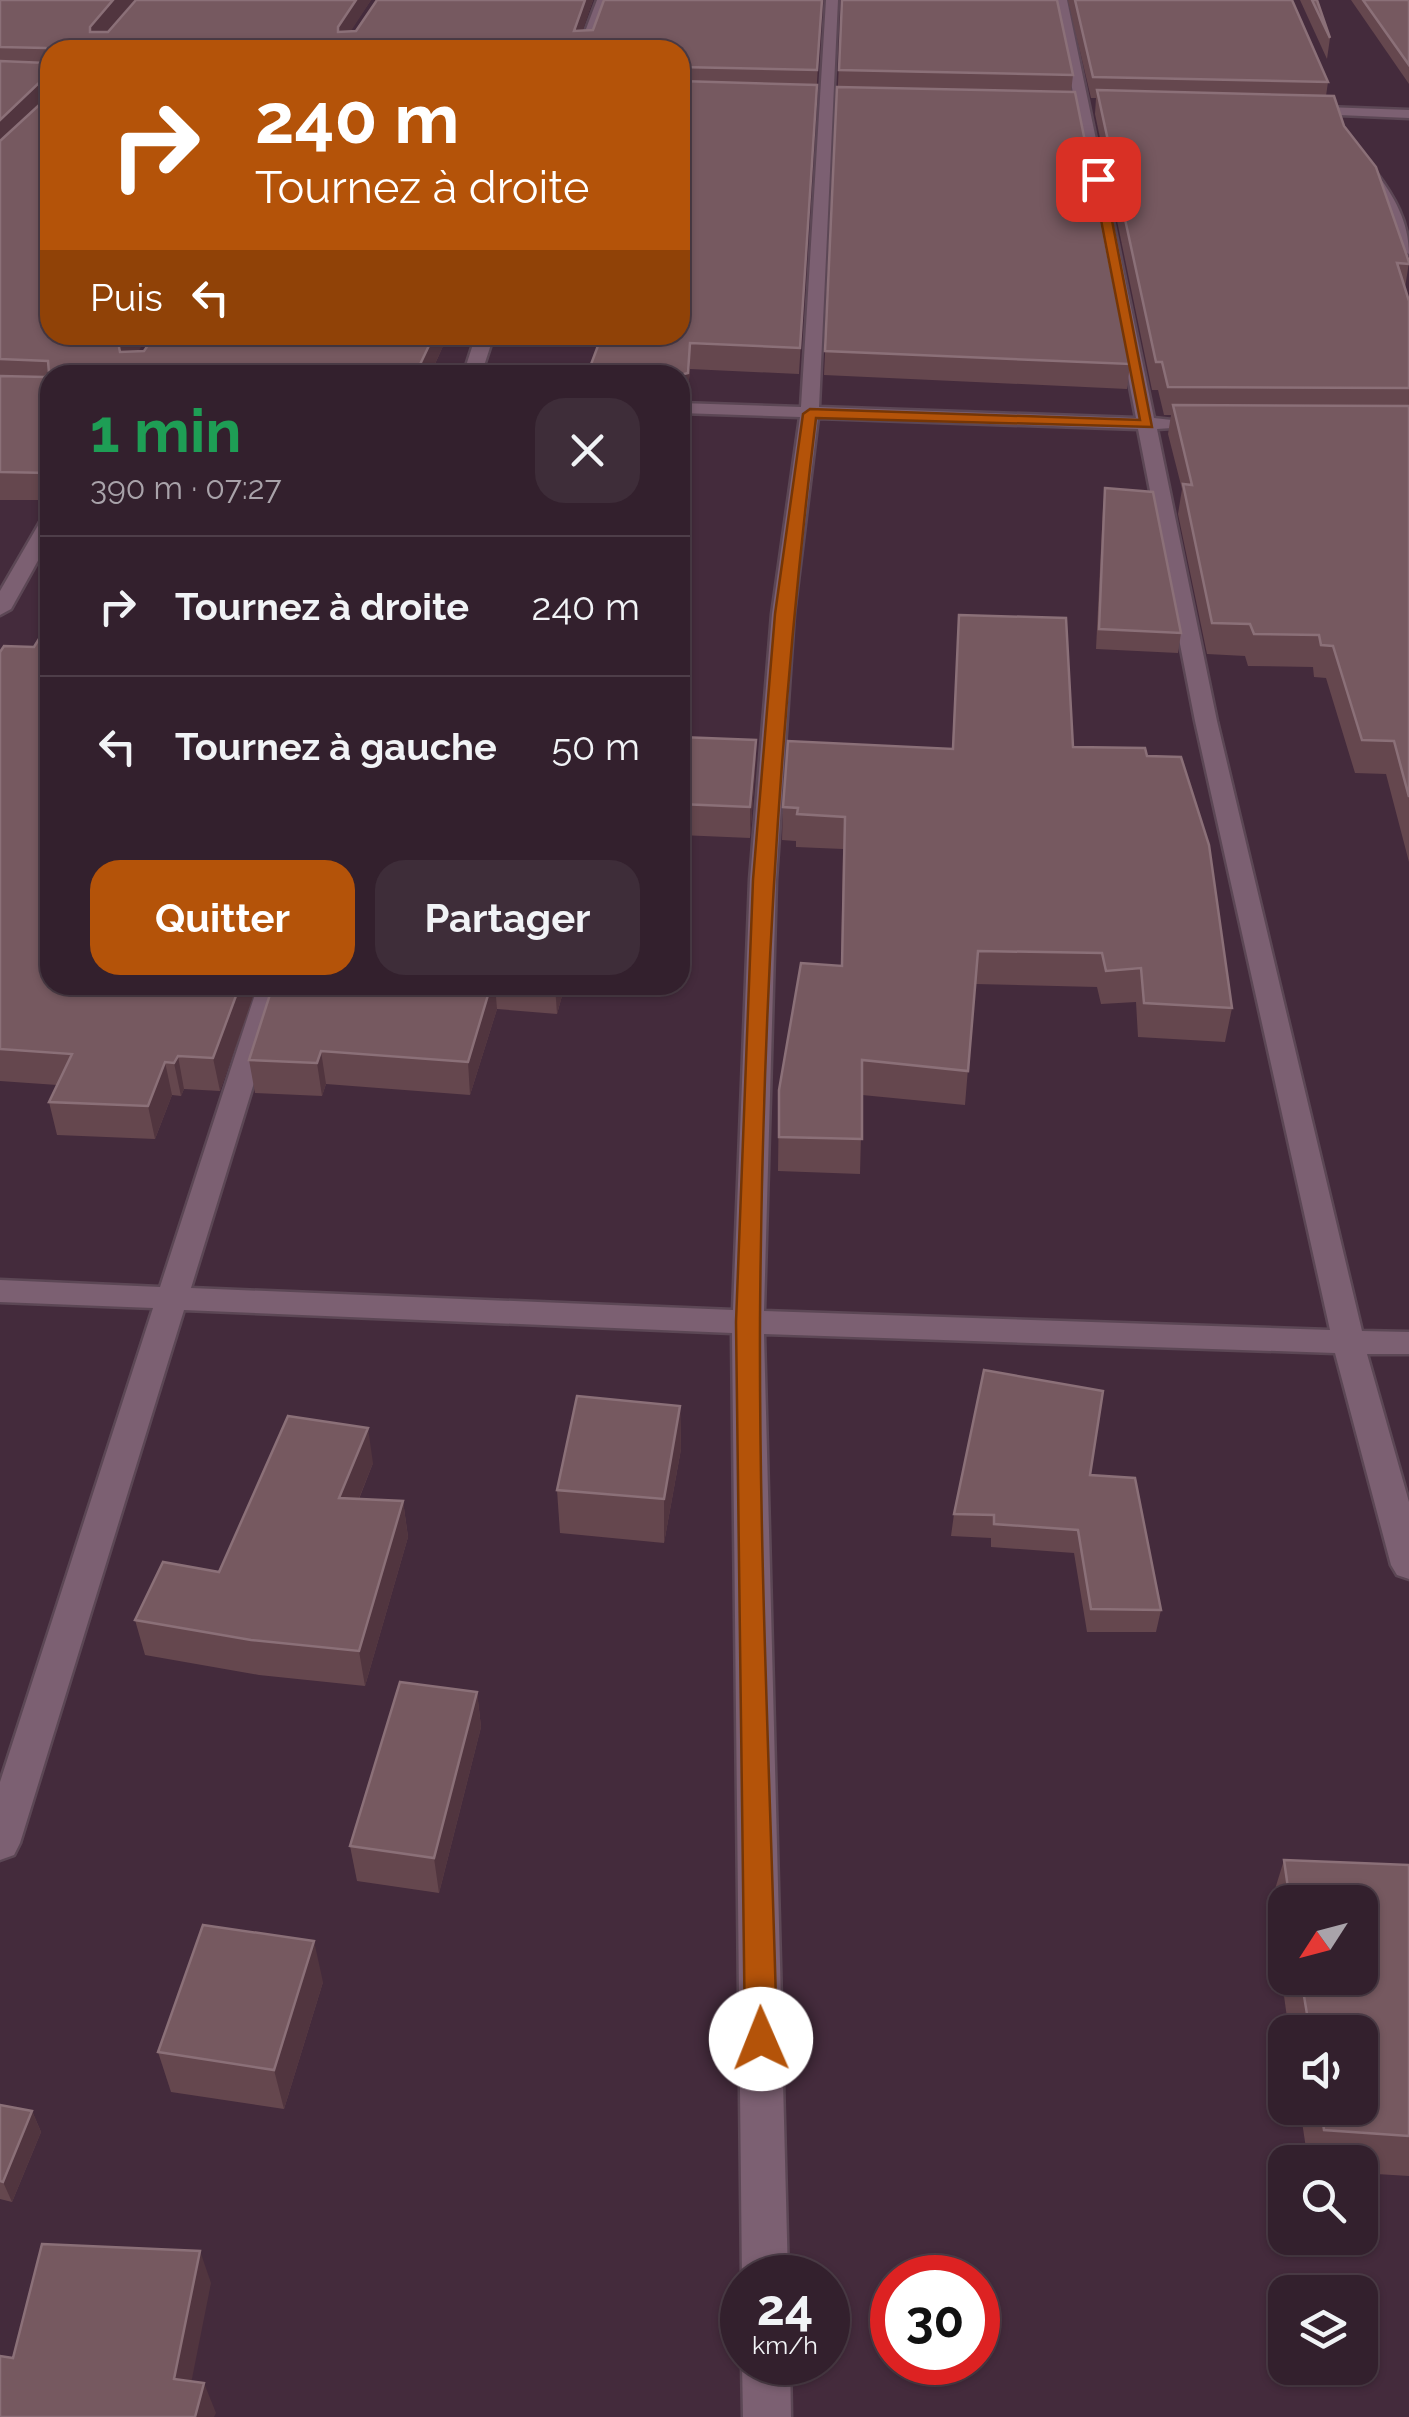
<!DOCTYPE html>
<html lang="fr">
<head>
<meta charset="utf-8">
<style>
	body { margin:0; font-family:Raleway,sans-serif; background:#3e2d39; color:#f1f3f6; height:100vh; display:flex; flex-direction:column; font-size:38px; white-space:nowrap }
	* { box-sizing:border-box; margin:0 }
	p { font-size:32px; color:#a9a3aa }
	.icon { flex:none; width:55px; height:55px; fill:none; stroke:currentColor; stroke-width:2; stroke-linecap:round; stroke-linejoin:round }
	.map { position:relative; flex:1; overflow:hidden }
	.panel { position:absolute; left:40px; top:365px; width:650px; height:630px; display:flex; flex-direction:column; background:#33202d; border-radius:30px; box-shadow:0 2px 8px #0004,0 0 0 2px #4e3e49 }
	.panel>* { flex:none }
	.top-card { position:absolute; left:40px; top:40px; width:650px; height:305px; border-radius:30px; box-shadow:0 2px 8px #0004,0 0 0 2px #4e3e49; background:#b45309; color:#fff; overflow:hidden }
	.needle { width:65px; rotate:234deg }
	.fabs { position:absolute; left:1268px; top:1885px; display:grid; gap:20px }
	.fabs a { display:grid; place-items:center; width:110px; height:110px; border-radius:20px; background:#33202d; box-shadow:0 2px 8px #0004,0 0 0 2px #4e3e49; font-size:50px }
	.speed { position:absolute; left:720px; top:2255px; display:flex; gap:20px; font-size:50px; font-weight:700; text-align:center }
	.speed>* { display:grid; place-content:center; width:130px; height:130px; border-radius:50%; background:#33202d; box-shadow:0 2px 8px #0004,0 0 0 2px #4e3e49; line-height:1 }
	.speed small { font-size:25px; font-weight:400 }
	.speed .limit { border:15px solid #d22; background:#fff; color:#111 }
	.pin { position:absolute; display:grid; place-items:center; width:85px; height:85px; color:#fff; margin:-42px; border-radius:20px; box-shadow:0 5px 15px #0006 }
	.me { position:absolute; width:110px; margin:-55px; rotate:359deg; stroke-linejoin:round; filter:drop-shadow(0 0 8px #0008) }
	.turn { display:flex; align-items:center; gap:35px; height:210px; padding:0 50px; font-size:45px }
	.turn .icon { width:130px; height:130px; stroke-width:2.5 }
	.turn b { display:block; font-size:70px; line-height:85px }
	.then { display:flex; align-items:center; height:95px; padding:0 50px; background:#0003; gap:20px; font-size:38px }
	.round { display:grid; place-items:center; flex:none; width:105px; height:105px; border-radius:30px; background:#3e2d39 }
	.headline { display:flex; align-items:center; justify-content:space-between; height:170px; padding:0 50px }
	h1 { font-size:60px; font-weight:700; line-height:75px; color:#1e9e55 }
	.action { display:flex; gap:20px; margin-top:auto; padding:20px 50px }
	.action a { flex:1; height:115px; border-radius:30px; background:#b45309; color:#fff; font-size:40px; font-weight:700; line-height:115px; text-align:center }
	.action a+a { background:#3e2d39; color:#f1f3f6 }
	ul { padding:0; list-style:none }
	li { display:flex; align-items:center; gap:30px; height:140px; padding:0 50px; border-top:2px solid #4e3e49 }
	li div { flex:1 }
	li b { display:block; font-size:38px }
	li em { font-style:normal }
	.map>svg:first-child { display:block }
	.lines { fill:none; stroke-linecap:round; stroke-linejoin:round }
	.minor-casing { stroke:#5c4755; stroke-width:5 }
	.minor { fill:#7c6072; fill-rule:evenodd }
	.wall { fill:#65474e; fill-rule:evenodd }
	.shaded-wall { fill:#51353f }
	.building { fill:#765960; stroke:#8b7078; stroke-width:2.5 }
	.route { fill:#b45309; stroke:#753606; stroke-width:2.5 }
</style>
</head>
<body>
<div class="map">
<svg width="1409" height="2417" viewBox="0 0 1409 2417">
	<rect width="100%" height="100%" fill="#442b3c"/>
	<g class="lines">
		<!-- minor casing -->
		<g class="minor-casing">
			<g id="minor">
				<path d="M 597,0 L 609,0 L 590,50 L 578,50 Z"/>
				<path d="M 826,0 L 838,0 L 819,407 L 1136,418 L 1055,0 L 1067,0 L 1154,418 L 1172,420 L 1175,424 L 1172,428 L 1157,429 L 1217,721 L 1362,1331 L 1409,1332 L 1409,1354 L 1367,1354 L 1409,1502 L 1409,1579 L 1397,1575 L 1391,1565 L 1335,1353 L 764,1334 L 788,2278 L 742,2279 L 732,1333 L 184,1310 L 20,1843 L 14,1855 L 0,1860 L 0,1782 L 153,1308 L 0,1302 L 0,1280 L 160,1287 L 258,985 L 284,985 L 191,1288 L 733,1310 L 750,880 L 772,614 L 800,417 L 680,413 L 680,403 L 801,407 ZM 818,418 L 1138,429 L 1195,721 L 1330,1330 L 764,1311 L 776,880 L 794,614 Z"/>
				<path d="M 1297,106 L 1409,110 L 1409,118 L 1292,113 L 1292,107 Z"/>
				<path d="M 1365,171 L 1375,171 C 1394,196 1409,222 1409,254 L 1401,249 L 1375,191 L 1363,174 Z"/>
				<path d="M 476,335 L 494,335 L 481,375 L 463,375 Z"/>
				<path d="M 50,516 L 50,539 L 11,609 L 0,615 L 0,591 L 40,522 Z"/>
				<path d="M 742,2362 L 790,2362 L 791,2417 L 743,2417 Z"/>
			</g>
		</g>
		<!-- minor -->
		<use href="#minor" class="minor"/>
	</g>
	<!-- wall -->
	<g class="wall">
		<path d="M 0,0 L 134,0 L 107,32 L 371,0 L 350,31 L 356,31 L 377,0 L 593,0 L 582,31 L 593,30 L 822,0 L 799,374 L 690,369 L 687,400 L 680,516 L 680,50 L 50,50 L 139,351 L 144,351 L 155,335 L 448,335 L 430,375 L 50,375 L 50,500 L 0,500 Z"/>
		<path d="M 842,0 L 1073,75 L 1071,92 L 1130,364 L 1127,389 L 824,375 Z"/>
		<path d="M 1068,0 L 1292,0 L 1328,82 L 1326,96 L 1344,126 L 1409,262 L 1405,288 L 1409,301 L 1409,862 L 1386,774 L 1355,773 L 1326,678 L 1314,677 L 1313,667 L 1248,666 L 1245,656 L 1207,654 L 1178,514 L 1182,489 L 1168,434 L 1171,415 L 1164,415 L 1158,390 L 1152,390 L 1095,114 L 1096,98 L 1091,98 Z"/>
		<path d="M 1300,0 L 1317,0 L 1330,38 L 1327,59 Z"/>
		<path d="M 1351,0 L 1409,0 L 1409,84 Z"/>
		<path d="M 1105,488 L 1181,633 L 1178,653 L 1096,649 L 1103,507 Z"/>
		<path d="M 959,615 L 1073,747 L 1147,756 L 1232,1008 L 1225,1042 L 1138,1037 L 1136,1002 L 1101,1004 L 1097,987 L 975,984 L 965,1105 L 862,1095 L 860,1174 L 778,1171 L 779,1090 L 841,966 L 843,849 L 796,847 L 796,841 L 782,840 L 783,807 L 952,749 Z"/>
		<path d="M 34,647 L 50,985 L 257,985 L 220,1091 L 184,1089 L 181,1096 L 172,1095 L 155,1139 L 57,1135 L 49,1102 L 57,1085 L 0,1081 L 0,652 Z"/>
		<path d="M 680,737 L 756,740 L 755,771 L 750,838 L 680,835 Z"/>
		<path d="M 273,985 L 565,985 L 557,1014 L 497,1009 L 470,1095 L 326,1084 L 322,1096 L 255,1093 L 249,1060 Z"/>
		<path d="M 680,1406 L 681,1449 L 664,1543 L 560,1533 L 557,1490 Z"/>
		<path d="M 373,1463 L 359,1499 L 403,1501 L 408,1537 L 365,1686 L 259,1675 L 145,1655 L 135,1620 L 219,1572 Z"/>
		<path d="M 1090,1475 L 1161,1610 L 1156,1632 L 1087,1632 L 1074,1553 L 991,1547 L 991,1538 L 951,1536 L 954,1514 Z"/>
		<path d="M 477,1692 L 481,1727 L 439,1893 L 357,1881 L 350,1846 Z"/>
		<path d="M 1284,1860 L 1409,1865 L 1409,2176 L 1360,2173 L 1360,2162 L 1308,2162 L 1300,2108 L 1360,2108 L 1360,2032 L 1289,2032 L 1271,1902 ZM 1285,1902 L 1360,1902 L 1360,1978 L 1285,1978 Z"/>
		<path d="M 323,1982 L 284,2109 L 171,2092 L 158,2052 Z"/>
		<path d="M 0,2105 L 32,2111 L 41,2132 L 12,2202 L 0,2199 Z"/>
	</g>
	<!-- shaded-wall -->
	<g class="shaded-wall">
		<path d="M 113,0 L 134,0 L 93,48 L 90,27 Z"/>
		<path d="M 356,0 L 371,0 L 340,48 L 338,27 Z"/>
		<path d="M 585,0 L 593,0 L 576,50 L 574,31 Z"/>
		<path d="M 43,79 L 47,100 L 0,147 L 0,120 Z"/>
		<path d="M 127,335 L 149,335 L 124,373 L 119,347 Z"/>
		<path d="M 434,335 L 448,335 L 430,375 L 415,375 Z"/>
		<path d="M 690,343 L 690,369 L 687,400 L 680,516 L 680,375 Z"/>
		<path d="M 756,740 L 755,771 L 750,838 L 750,807 Z"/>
		<path d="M 240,985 L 257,985 L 220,1091 L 213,1058 Z"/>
		<path d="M 491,985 L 495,985 L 497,1009 L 470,1095 L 468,1062 Z"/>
		<path d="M 555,985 L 565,985 L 557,1014 Z"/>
		<path d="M 321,1051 L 326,1084 L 322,1096 L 317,1063 Z"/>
		<path d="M 178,1056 L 184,1089 L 181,1096 L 174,1063 Z"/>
		<path d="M 165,1062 L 172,1095 L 155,1139 L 148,1106 Z"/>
		<path d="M 680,1406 L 681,1449 L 664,1543 L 664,1499 Z"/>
		<path d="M 368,1428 L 373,1463 L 345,1533 L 339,1498 Z"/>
		<path d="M 403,1501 L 408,1537 L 365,1686 L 359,1651 Z"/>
		<path d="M 477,1692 L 481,1727 L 439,1893 L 434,1858 Z"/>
		<path d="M 314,1941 L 323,1982 L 284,2109 L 274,2070 Z"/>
		<path d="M 32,2111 L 41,2132 L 12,2202 L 3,2182 Z"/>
		<path d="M 200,2251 L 211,2283 L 186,2409 L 174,2379 Z"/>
		<path d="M 204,2383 L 216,2413 L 214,2417 L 195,2417 Z"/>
	</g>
	<!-- building -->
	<g class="building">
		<path d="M 0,0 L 113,0 L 90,27 L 90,32 L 108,32 L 136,0 L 356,0 L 338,27 L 338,32 L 356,31 L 377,0 L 585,0 L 574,31 L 593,30 L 604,0 L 822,0 L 817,70 L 680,67 L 680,50 L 50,50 L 50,335 L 127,335 L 119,347 L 120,352 L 144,351 L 155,335 L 434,335 L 415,375 L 50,375 L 50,473 L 0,472 L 0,376 L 45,377 L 49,373 L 48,361 L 0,359 L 0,141 L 49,96 L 49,79 L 43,79 L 0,120 L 0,61 L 46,63 L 50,52 L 46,48 L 0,47 Z"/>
		<path d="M 842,0 L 1057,0 L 1073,75 L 839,70 Z"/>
		<path d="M 1075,0 L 1292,0 L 1328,82 L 1093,77 Z"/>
		<path d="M 1312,0 L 1317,0 L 1330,38 Z"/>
		<path d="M 1363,0 L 1409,0 L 1409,65 Z"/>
		<path d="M 680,81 L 817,85 L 800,348 L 690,343 L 688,373 L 680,375 L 587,375 L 602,335 L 680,335 Z"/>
		<path d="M 837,87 L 1075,92 L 1130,364 L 825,351 Z"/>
		<path d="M 1097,90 L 1334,96 L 1344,126 L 1376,167 L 1409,262 L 1409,264 L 1397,263 L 1409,301 L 1409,388 L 1168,387 L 1162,362 L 1156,362 Z"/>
		<path d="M 680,389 L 687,390 L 680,485 Z"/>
		<path d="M 1173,405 L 1409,406 L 1409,797 L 1394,741 L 1362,740 L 1333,646 L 1321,645 L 1319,635 L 1254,634 L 1250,624 L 1212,623 L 1183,484 L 1192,485 Z"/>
		<path d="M 1105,488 L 1153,492 L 1181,633 L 1099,629 Z"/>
		<path d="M 959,615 L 1066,618 L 1073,747 L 1145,748 L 1147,756 L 1181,757 L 1209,845 L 1232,1008 L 1144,1003 L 1141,968 L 1106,971 L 1102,953 L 978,951 L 968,1071 L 862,1060 L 862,1139 L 779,1137 L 779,1090 L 801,963 L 842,966 L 845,817 L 797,814 L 798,808 L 783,807 L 788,741 L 953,749 Z"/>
		<path d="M 50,621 L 50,985 L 240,985 L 213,1058 L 178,1056 L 174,1063 L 165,1062 L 148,1106 L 49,1102 L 72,1054 L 0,1049 L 0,652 L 4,646 L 34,647 Z"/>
		<path d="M 680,737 L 756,740 L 750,807 L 680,804 Z"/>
		<path d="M 273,985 L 491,985 L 468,1062 L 321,1051 L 317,1063 L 249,1060 Z"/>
		<path d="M 984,1370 L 1103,1391 L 1090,1475 L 1135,1478 L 1161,1610 L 1091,1609 L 1078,1530 L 994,1524 L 994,1515 L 954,1514 Z"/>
		<path d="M 577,1396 L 680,1406 L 664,1499 L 557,1490 Z"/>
		<path d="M 288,1416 L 368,1428 L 339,1498 L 403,1501 L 359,1651 L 251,1640 L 135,1620 L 163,1562 L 219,1572 Z"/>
		<path d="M 400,1682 L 477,1692 L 434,1858 L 350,1846 Z"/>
		<path d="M 1284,1860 L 1409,1865 L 1409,2136 L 1324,2130 L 1321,2108 L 1360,2108 L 1360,2032 L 1310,2032 L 1301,1978 L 1360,1978 L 1360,1902 L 1290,1902 Z"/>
		<path d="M 203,1925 L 314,1941 L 274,2070 L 158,2052 Z"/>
		<path d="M 0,2105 L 32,2111 L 3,2182 L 0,2181 Z"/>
		<path d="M 42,2244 L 200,2251 L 174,2379 L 204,2383 L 195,2417 L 0,2417 L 0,2356 L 13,2358 Z"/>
	</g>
	<!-- route -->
	<path class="route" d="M 1098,176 L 1104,179 L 1152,427 L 816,418 C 779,718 762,1019 760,1321 C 759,1560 771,1800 777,2039 L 772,2049 L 761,2054 L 749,2049 L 745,2039 L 736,1322 L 753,880 L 775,614 L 803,414 L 810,409 L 1140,420 L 1093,179 Z"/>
</svg>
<div class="fabs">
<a><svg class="needle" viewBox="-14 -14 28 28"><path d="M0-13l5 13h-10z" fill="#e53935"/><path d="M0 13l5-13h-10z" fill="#a9a3aa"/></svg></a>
<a><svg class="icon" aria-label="sound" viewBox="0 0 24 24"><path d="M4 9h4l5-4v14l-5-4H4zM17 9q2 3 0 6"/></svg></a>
<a><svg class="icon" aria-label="search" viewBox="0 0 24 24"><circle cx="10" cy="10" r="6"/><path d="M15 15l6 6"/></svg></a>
<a><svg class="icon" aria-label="layers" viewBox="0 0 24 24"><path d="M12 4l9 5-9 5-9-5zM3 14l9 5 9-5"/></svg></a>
</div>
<div class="speed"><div>24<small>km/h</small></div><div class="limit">30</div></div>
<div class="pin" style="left:1098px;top:179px;background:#d93025"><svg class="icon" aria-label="arrive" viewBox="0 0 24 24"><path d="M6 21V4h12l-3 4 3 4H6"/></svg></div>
<svg class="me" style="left:761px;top:2039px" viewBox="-20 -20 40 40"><circle r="19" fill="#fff"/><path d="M0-13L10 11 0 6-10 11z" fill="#b45309"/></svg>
<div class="top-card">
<div class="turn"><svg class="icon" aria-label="right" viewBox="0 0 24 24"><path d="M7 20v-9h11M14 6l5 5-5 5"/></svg><div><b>240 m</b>Tournez à droite</div></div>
<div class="then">Puis<svg class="icon" aria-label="left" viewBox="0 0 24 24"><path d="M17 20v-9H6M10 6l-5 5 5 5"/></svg></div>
</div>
<section class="panel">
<div class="headline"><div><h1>1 min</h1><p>390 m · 07:27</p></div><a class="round"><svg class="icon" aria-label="close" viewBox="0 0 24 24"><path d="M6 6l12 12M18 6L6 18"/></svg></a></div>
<ul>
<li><svg class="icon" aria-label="right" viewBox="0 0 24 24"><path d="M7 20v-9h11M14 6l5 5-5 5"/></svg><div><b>Tournez à droite</b></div><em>240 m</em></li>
<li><svg class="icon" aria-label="left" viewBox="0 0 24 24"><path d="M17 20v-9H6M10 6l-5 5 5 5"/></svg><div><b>Tournez à gauche</b></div><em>50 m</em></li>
</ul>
<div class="action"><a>Quitter</a><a>Partager</a></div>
</section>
</div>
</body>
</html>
